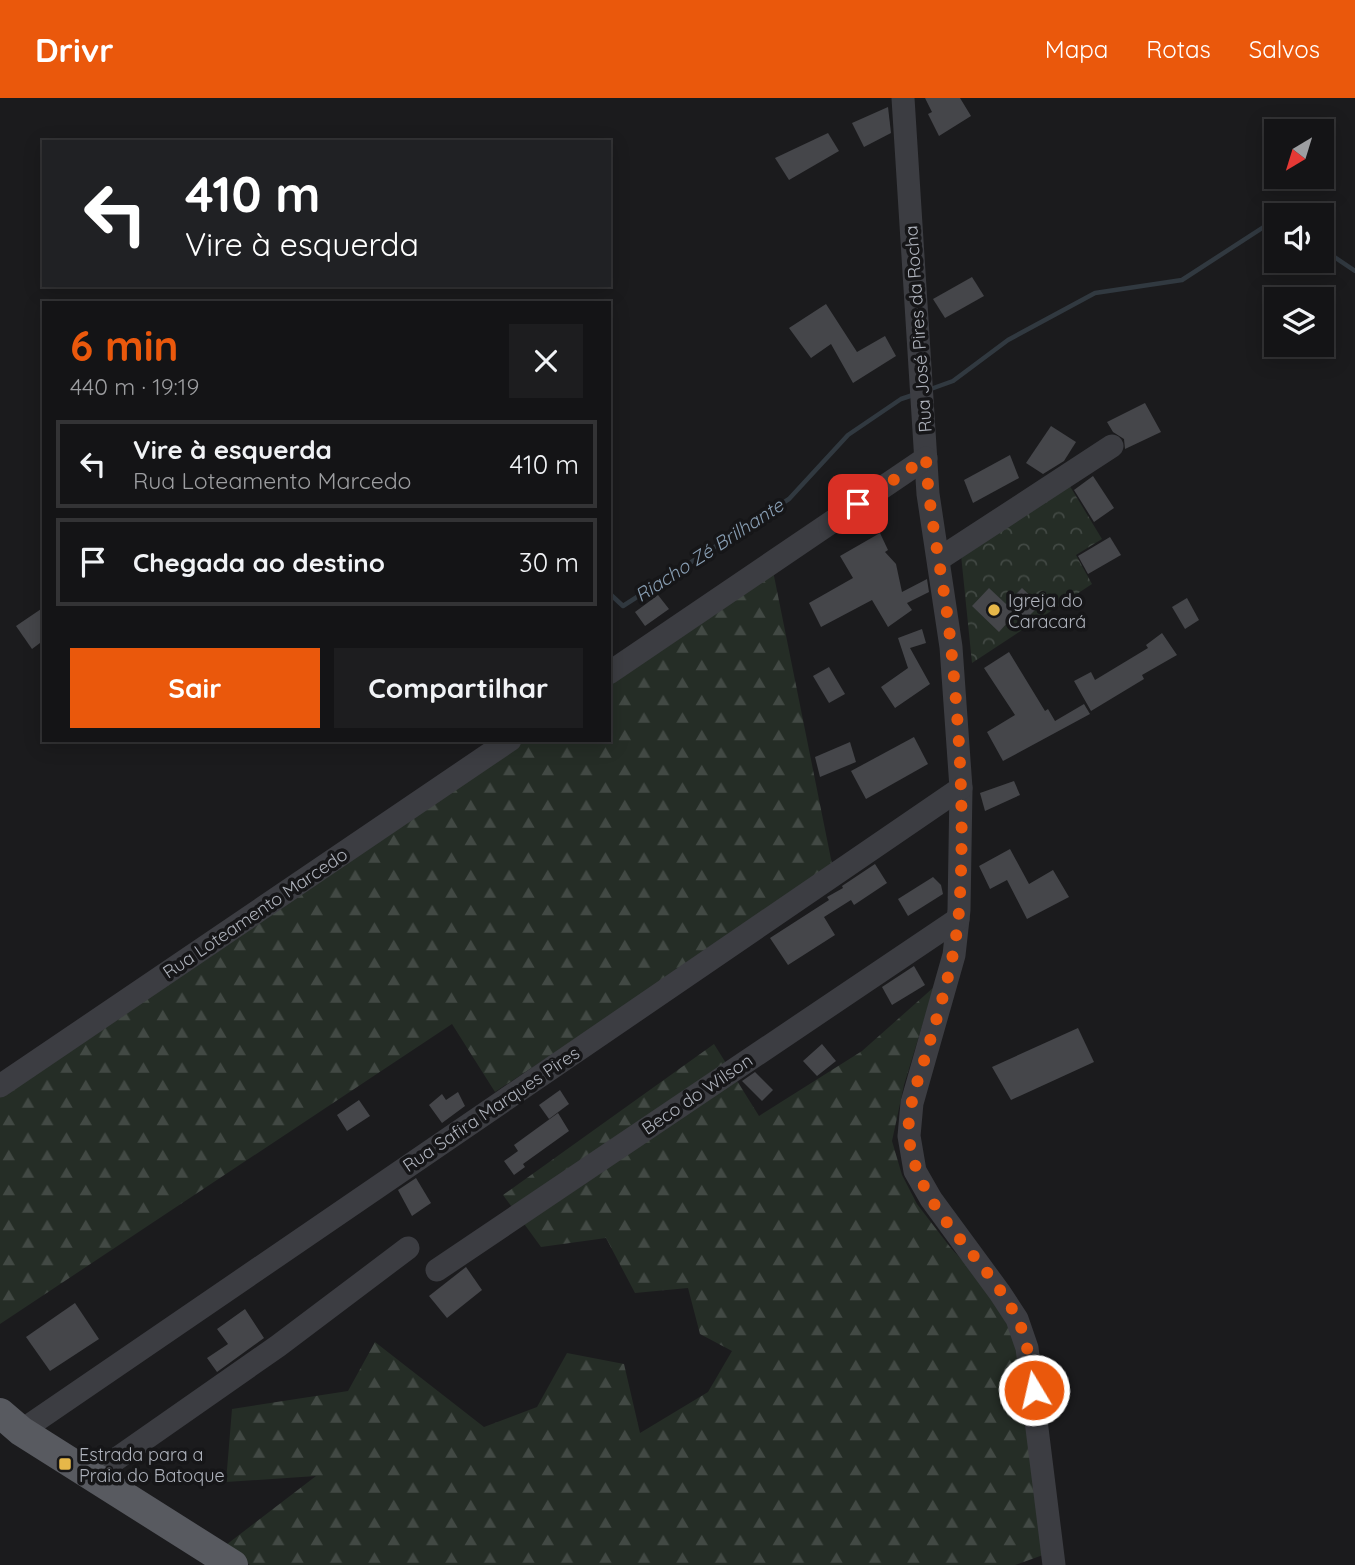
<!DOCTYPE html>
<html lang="pt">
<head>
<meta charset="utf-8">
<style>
	body { margin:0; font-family:Quicksand,sans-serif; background:#1d1d1f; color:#f1f3f6; height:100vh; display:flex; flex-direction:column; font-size:26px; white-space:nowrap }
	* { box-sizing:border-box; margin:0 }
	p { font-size:23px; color:#9d9ea1 }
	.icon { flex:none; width:38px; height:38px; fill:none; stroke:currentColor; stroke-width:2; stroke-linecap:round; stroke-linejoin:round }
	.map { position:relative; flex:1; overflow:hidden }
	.panel { position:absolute; left:42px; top:203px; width:569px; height:441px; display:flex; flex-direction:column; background:#141416; border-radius:0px; box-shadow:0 4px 18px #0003,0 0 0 2px #333335 }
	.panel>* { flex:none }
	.hud { position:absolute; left:42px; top:42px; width:569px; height:147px; border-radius:0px; box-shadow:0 4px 18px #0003,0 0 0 2px #333335; background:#202124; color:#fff; overflow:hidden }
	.needle { width:46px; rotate:218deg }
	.controls { position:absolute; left:1264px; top:21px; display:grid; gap:14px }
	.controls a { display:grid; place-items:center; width:70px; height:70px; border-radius:0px; background:#141416; box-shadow:0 4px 18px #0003,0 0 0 2px #333335; font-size:35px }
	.pin { position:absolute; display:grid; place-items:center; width:60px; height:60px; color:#fff; margin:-30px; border-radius:14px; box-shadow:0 4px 10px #0006 }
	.me { position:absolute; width:77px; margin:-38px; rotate:351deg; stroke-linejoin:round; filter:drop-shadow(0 0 5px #0008) }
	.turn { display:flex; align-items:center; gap:24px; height:147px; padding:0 28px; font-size:32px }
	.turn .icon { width:91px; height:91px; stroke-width:2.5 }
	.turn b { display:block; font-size:49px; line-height:60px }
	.round { display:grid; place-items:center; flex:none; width:74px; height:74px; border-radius:0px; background:#1d1d1f }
	.overview { display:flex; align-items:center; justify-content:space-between; height:119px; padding:0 28px }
	h1 { font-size:42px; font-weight:700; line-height:52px; color:#ea580c }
	.cta { display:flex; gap:14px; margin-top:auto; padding:14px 28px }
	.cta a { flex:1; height:80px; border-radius:0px; background:#ea580c; color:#fff; font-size:28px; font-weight:700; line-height:80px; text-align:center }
	.cta a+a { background:#1d1d1f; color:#f1f3f6 }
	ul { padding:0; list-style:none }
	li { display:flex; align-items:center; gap:21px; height:88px; margin:0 14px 10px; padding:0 14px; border:4px solid #333335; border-radius:0px }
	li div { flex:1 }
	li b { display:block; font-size:26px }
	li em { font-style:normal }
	header { display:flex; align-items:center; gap:42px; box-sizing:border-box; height:98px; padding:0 35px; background:#ea580c; color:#fff }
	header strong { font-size:33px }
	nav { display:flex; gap:38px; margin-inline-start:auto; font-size:24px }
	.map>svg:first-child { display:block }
	.forest { fill:url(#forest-firs) }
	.park { fill:url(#park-crowns) }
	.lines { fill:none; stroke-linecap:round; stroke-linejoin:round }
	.stream { stroke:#313940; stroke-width:4.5 }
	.building { fill:#45464a }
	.minor { stroke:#3c3d42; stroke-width:23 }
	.major { stroke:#585a60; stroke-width:30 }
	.route { stroke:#ea580c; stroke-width:12; stroke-dasharray:0 21.6 }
	.poi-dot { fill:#e6b749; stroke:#161618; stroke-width:2.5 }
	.labels { text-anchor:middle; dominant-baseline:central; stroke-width:7; stroke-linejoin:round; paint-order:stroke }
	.street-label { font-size:18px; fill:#aeb2bb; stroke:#161618 }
	.poi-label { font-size:18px; fill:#aeb2bb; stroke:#161618; text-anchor:start }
	.water-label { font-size:19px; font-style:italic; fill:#889eb3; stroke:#161618 }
</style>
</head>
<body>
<header>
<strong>Drivr</strong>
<nav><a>Mapa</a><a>Rotas</a><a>Salvos</a></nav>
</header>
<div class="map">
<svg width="1355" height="1467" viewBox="0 0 1355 1467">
	<defs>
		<pattern id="forest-firs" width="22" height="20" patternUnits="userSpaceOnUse" patternTransform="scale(1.75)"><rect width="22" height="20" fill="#252d26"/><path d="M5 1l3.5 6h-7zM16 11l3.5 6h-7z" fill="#424944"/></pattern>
		<pattern id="park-crowns" width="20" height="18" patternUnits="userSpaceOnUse" patternTransform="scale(1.75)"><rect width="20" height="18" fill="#252d26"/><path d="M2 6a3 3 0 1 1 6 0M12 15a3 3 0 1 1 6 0" fill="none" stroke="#424944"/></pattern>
	</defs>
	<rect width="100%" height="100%" fill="#1b1b1d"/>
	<!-- forest -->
	<g class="forest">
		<path d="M 772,468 L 833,771 L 495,994 L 452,926 L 0,1226 L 0,993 L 516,642 L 609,642 L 609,579 Z"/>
		<path d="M 934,889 L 904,987 L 892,1043 L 902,1077 L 917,1106 L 950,1149 L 984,1186 L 1018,1246 L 1043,1457 L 1015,1467 L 250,1467 L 222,1450 L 316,1378 L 226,1384 L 232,1311 L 348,1293 L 375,1244 L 484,1329 L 537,1309 L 567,1255 L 624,1266 L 640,1335 L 708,1294 L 732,1253 L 700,1236 L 688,1190 L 635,1195 L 606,1140 L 541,1149 L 503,1097 L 714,946 L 759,1018 L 862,953 Z"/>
	</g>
	<!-- park -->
	<path class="park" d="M 1068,385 L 1102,441 L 1076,457 L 1092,486 L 972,565 L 961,457 Z"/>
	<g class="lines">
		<!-- stream -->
		<g class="stream">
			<path d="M 1321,150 L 1355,173"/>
			<path d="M 928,292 L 953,283 L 1008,242 L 1095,195 L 1182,182 L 1276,121"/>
			<path d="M 609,495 L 623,508 L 789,401 L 848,337 L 901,301 L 913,297"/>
		</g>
	</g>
	<!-- building -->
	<g class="building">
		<path d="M 925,0 L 960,0 L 971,18 L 939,38 L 928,16 L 932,14 Z"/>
		<path d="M 888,9 L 891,35 L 864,49 L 852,25 Z"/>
		<path d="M 828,35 L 839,53 L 789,82 L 775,60 Z"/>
		<path d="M 972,179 L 984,198 L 945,220 L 933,201 Z"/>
		<path d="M 826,206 L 857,254 L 885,238 L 896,258 L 853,285 L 831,246 L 811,260 L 789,230 Z"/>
		<path d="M 1145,305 L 1161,334 L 1125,351 L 1124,341 L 1113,334 L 1107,324 Z"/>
		<path d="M 1051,328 L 1076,344 L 1064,363 L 1043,376 L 1026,365 Z"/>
		<path d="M 1010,357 L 1019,380 L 973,405 L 964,382 Z"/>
		<path d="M 1093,378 L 1114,410 L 1094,424 L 1074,392 Z"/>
		<path d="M 880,435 L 888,452 L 885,454 L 896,466 L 902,494 L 927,481 L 929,494 L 907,505 L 912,512 L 888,529 L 872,502 L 821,529 L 809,505 L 853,480 L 840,458 Z"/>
		<path d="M 1110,439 L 1121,457 L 1088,476 L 1078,458 Z"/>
		<path d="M 989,490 L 1006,506 L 1022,490 L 1040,507 L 1026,521 L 1018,513 L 999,534 L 972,508 Z"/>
		<path d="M 658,497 L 669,511 L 645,528 L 635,514 Z"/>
		<path d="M 1187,500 L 1199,522 L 1185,531 L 1172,509 Z"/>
		<path d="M 44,509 L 44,542 L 32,551 L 16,528 Z"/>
		<path d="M 922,531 L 926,545 L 910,550 L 930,586 L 895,610 L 881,589 L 908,570 L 898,540 Z"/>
		<path d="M 1162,535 L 1177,557 L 1142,577 L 1144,581 L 1091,613 L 1074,583 L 1091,574 L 1095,582 L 1148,550 L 1146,547 Z"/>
		<path d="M 1009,554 L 1045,613 L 1048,611 L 1055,623 L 1084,606 L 1090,616 L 1003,663 L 987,634 L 1015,617 L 984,570 Z"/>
		<path d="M 829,569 L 845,596 L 829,605 L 813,578 Z"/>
		<path d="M 914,639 L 928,666 L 866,701 L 851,673 Z"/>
		<path d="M 850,644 L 856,664 L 820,679 L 815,659 Z"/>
		<path d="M 1014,683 L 1020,697 L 985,713 L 980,695 Z"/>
		<path d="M 1010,751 L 1029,786 L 1053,772 L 1069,799 L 1027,821 L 1007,782 L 990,791 L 979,768 Z"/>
		<path d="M 875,766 L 887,785 L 854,807 L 851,802 L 824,819 L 835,837 L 788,867 L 770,840 L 829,802 L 827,799 L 843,790 L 842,788 Z"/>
		<path d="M 933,779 L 941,787 L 943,796 L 908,818 L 898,801 Z"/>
		<path d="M 914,868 L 925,887 L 892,907 L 882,889 Z"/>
		<path d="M 1078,930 L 1094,964 L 1011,1002 L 992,969 Z"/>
		<path d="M 822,946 L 836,963 L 817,978 L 803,963 Z"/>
		<path d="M 755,974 L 773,992 L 762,1003 L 742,983 Z"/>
		<path d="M 560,992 L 569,1006 L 549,1021 L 539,1007 Z"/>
		<path d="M 458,994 L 465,1008 L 442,1025 L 429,1007 L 442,996 L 446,1002 Z"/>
		<path d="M 359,1002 L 370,1018 L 347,1033 L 337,1017 Z"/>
		<path d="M 558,1015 L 569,1033 L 523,1066 L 525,1069 L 514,1077 L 504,1063 L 518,1053 L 514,1047 Z"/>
		<path d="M 416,1080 L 431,1105 L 412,1118 L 398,1092 Z"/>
		<path d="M 466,1169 L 482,1192 L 447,1220 L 429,1198 Z"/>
		<path d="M 75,1205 L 99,1241 L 50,1273 L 26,1239 Z"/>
		<path d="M 245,1211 L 264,1240 L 217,1274 L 207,1260 L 228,1246 L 217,1231 Z"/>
	</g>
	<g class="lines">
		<!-- minor -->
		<g class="minor">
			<path d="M 903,0 L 928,396 L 951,549 L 961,690 L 959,812 L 954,857 L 912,1005 L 909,1038 L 915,1073 L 931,1101 L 1000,1195 L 1017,1221 L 1027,1250 L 1054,1467"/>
			<path d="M 939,461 L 1112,348"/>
			<path d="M 609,575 L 926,360"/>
			<path d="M 0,988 L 510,642"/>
			<path d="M 437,1172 L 958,821"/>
			<path d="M 21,1333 L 961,690"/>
			<path d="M 92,1378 L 278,1248 L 408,1150"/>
		</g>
		<!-- major -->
		<path class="major" d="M 0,1315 L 21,1333 L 233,1467"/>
	</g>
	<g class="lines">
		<!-- route -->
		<path class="route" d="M 858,406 L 926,360 C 929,423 945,485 951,549 C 960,636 965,726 959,813 C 955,862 941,906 927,953 C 919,980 906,1011 909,1040 C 918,1114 985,1157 1017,1220 C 1028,1242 1030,1268 1034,1292"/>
	</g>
	<!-- markers -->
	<g class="poi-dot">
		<circle cx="994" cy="512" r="7"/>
		<rect x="58" y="1359" width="14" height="14" rx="3.5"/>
	</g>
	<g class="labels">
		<!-- street labels -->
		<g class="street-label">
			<text transform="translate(918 231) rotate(-94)">Rua José Pires da Rocha</text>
			<text transform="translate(255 815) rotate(-34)">Rua Loteamento Marcedo</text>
			<text transform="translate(697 996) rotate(-34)">Beco do Wilson</text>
			<text transform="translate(491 1011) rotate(-34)">Rua Safira Marques Pires</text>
		</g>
		<!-- poi labels -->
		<g class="poi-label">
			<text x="1008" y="502">Igreja do<tspan x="1008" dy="21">Caracará</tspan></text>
			<text x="79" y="1356">Estrada para a<tspan x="79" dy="21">Praia do Batoque</tspan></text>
		</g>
		<!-- water labels -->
		<g class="water-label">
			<text transform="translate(709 452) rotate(-33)">Riacho Zé Brilhante</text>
		</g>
	</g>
</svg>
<div class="controls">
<a><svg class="needle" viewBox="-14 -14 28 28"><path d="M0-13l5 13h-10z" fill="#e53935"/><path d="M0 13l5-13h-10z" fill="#9d9ea1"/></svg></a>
<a><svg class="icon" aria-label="sound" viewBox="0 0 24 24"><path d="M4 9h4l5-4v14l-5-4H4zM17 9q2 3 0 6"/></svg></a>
<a><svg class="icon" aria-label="layers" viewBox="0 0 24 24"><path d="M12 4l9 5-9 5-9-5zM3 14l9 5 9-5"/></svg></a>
</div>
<div class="pin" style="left:858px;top:406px;background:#d93025"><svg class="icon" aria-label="arrive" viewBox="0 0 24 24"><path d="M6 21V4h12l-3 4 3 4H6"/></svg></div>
<svg class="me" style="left:1034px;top:1292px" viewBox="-20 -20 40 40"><circle r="17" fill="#ea580c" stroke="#fff" stroke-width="3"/><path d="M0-11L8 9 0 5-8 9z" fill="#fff"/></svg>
<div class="hud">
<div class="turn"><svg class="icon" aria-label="left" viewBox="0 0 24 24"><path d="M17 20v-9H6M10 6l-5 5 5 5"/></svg><div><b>410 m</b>Vire à esquerda</div></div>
</div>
<section class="panel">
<div class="overview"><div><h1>6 min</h1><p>440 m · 19:19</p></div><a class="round"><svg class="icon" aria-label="close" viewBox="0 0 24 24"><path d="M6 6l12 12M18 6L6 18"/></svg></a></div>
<ul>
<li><svg class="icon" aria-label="left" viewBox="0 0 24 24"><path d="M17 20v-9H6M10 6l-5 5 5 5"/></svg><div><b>Vire à esquerda</b><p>Rua Loteamento Marcedo</p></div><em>410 m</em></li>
<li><svg class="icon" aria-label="arrive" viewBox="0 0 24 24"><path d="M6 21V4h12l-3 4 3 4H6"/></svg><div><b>Chegada ao destino</b></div><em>30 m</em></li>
</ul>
<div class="cta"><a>Sair</a><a>Compartilhar</a></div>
</section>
</div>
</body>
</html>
